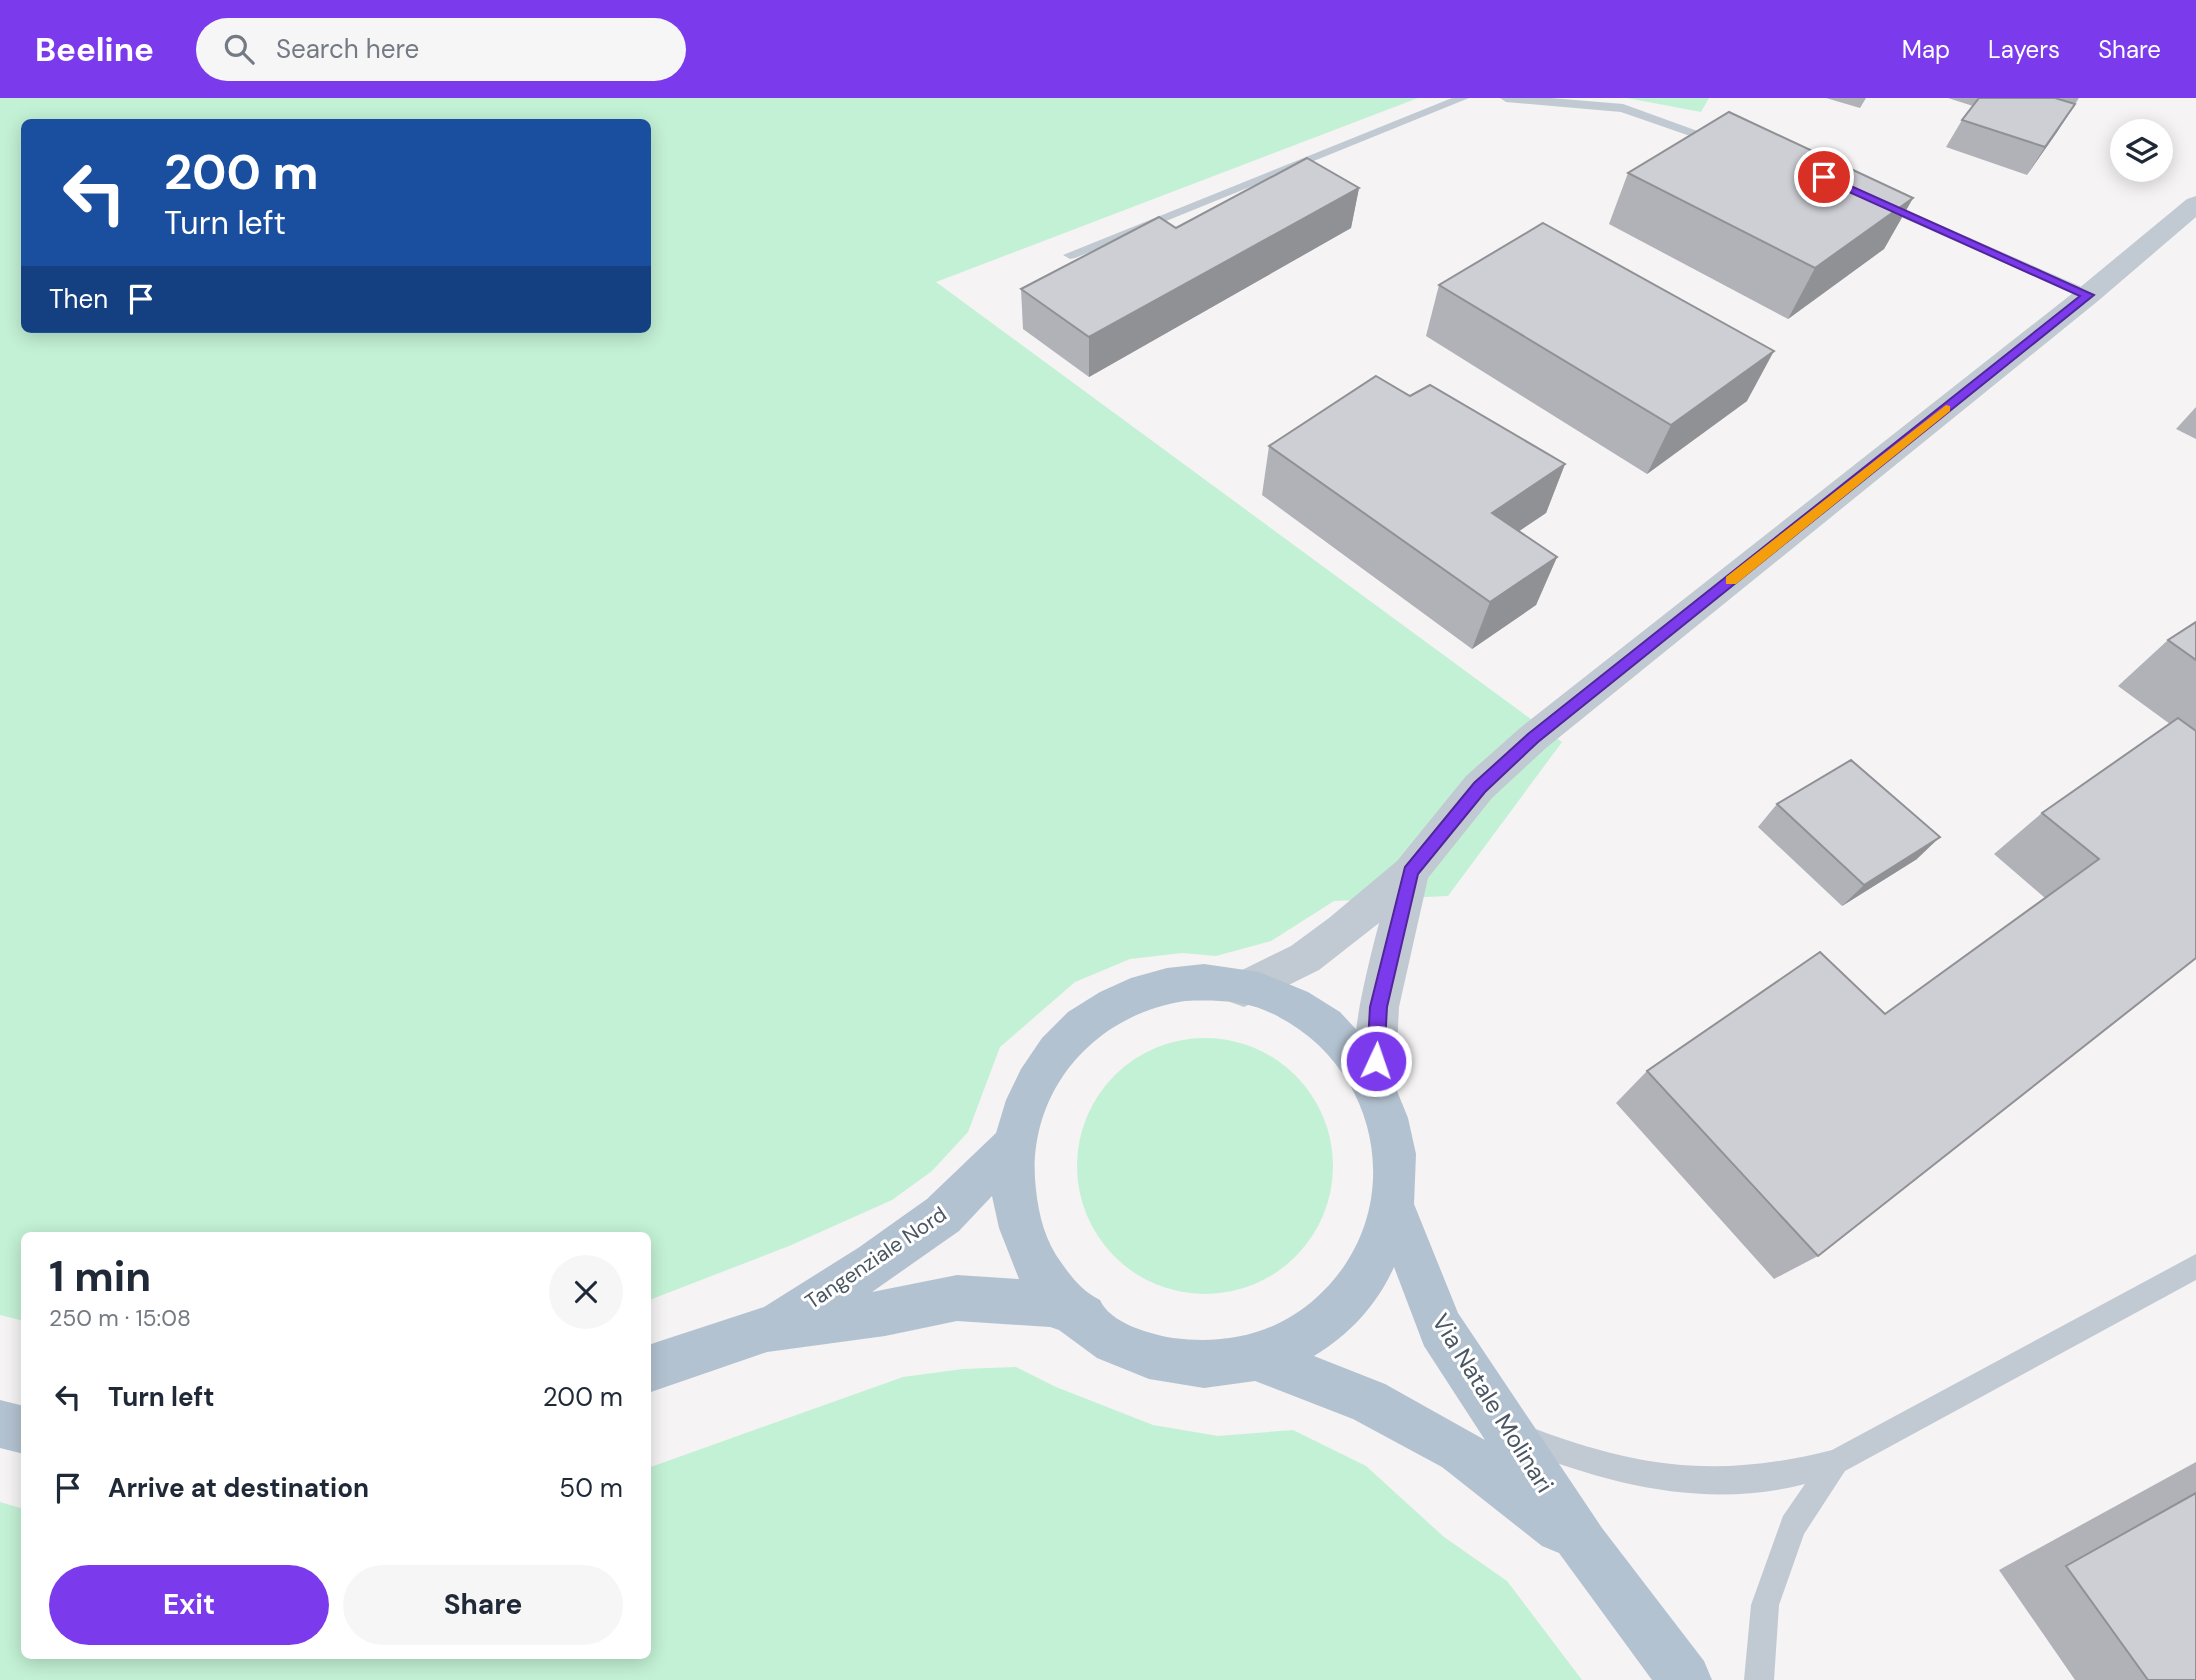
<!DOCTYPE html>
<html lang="en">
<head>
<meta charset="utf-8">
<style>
	body { margin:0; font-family:"DM Sans",sans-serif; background:#f6f6f7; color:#1f2937; height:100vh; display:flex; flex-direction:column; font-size:26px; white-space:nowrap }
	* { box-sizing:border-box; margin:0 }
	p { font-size:23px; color:#747a83 }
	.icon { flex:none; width:38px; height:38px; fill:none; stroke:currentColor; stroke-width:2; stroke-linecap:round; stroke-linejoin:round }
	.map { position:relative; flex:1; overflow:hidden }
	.side { position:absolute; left:21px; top:1134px; width:630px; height:427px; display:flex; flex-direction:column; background:#fff; border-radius:10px; box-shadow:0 4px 18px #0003 }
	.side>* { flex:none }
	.banner { position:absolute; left:21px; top:21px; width:630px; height:214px; border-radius:10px; box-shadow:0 4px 18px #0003; background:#1a4fa0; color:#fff; overflow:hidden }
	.controls { position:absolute; left:2110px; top:21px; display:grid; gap:14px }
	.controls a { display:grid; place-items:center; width:63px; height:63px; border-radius:50%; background:#fff; box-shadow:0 4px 18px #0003; font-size:35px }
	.pin { position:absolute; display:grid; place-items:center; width:60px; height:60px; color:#fff; margin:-30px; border:4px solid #fff; border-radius:50%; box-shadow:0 2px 7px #0007 }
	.me { position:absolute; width:77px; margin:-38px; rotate:3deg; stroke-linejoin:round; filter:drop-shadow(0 0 5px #0008) }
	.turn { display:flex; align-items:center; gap:24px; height:147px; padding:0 28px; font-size:32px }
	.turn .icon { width:91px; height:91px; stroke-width:2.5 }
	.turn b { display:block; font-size:49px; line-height:60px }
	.then { display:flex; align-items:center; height:66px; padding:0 28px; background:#0003; gap:14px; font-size:26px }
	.round { display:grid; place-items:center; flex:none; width:74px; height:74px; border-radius:37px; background:#f6f6f7 }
	.head { display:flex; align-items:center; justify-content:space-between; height:119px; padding:0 28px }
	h1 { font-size:42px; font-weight:700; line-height:52px }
	.button { display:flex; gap:14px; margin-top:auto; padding:14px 28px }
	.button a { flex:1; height:80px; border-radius:42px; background:#7c3aed; color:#fff; font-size:28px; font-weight:700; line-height:80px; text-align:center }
	.button a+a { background:#f6f6f7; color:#1f2937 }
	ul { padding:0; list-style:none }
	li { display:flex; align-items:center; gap:21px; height:91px; padding:0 28px }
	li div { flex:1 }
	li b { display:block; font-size:26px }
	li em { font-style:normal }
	header { display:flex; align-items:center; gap:42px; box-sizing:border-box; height:98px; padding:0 35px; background:#7c3aed; color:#fff }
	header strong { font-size:33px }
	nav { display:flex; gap:38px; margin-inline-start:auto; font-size:24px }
	.search { width:490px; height:63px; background:#f6f6f7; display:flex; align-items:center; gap:18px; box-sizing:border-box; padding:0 24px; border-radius:38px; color:#747a83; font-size:26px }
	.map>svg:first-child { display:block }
	.green { fill:#c3f1d5; fill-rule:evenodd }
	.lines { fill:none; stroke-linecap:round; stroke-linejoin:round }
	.lane { fill:#c1cad2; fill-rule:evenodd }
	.street { fill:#c1cad2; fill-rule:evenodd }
	.primary { fill:#b3c2d1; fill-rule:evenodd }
	.wall { fill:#b0b2b7 }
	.shaded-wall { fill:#909195 }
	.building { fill:#cdcfd5; stroke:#909195; stroke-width:2 }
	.route { fill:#7c3aed; stroke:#51269a; stroke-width:2 }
	.slow { fill:#f59e0b }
	.labels { text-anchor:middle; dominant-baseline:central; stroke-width:6; stroke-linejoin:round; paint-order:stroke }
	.street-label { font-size:21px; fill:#4a5661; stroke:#fff }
	.near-street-label { font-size:24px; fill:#4a5661; stroke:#fff }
</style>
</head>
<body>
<header>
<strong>Beeline</strong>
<div class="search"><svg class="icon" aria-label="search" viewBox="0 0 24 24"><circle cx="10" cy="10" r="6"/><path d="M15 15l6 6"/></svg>Search here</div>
<nav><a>Map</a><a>Layers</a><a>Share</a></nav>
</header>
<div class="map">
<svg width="2196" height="1582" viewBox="0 0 2196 1582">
	<rect width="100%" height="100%" fill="#f5f3f3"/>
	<!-- green -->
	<g class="green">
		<path d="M 0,0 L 1418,0 L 936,184 L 1562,644 L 1448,798 L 1334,803 L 1271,843 L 1216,858 L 1182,855 L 1130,861 L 1075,884 L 1000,949 L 968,1034 L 932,1073 L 892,1102 L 789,1148 L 652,1201 L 648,1202 L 648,1138 L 24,1138 L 24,1223 L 0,1217 ZM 24,24 L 648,24 L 648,231 L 24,231 Z"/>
		<path d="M 1627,0 L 1709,0 L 1701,14 Z"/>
		<circle cx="1205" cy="1068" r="128"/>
		<path d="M 1016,1269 L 1056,1289 L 1153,1327 L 1218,1338 L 1293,1332 L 1366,1368 L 1444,1439 L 1507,1483 L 1582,1582 L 0,1582 L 0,1404 L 24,1411 L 24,1558 L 648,1558 L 648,1370 L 903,1279 L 963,1271 Z"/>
	</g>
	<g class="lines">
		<!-- lane -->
		<g class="lane">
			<path d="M 1452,0 L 1469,0 L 1075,160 L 1070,161 L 1063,157 Z"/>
			<path d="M 1500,0 L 1551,0 L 1623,6 L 1728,44 L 1721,48 L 1716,47 L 1621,14 L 1506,4 Z"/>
			<path d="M 1879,100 L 2093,194 L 2095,197 L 2088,202 L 2083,200 L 1874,107 L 1874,101 Z"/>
			<path d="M 2196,1156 L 2196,1182 L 1845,1373 L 1804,1436 L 1779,1507 L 1774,1582 L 1744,1582 L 1751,1507 L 1783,1418 L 1805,1386 C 1706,1412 1604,1386 1513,1348 L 1509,1339 L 1513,1330 L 1522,1326 C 1634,1369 1714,1382 1832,1352 Z"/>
		</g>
		<!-- street -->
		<path class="street" d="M 2196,98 L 2196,119 L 2098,203 L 1546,650 L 1492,700 L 1428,780 L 1399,909 L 1395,990 L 1389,1004 L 1374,1010 L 1359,1004 C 1342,964 1368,868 1379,825 L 1319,872 L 1244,909 L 1230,904 L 1224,891 L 1230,878 L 1291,848 L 1329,820 L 1397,763 L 1466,678 L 1520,630 L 2078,191 L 2187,101 Z"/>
		<!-- primary -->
		<g class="primary">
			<path d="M 1204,866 L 1259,874 L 1308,894 L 1340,914 L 1378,955 L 1395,988 L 1408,1020 L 1416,1056 L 1414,1106 L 1458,1215 L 1602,1430 L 1704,1563 L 1712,1582 L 1652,1582 L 1559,1455 L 1542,1448 L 1442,1369 L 1353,1321 L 1255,1283 L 1204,1290 L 1149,1281 L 1097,1260 L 1059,1232 L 1050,1229 L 957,1223 L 885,1238 L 767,1254 L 648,1295 L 648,1247 L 764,1209 L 858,1150 L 927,1101 L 996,1035 L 1006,1002 L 1021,971 L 1042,940 L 1068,914 L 1100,894 L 1131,880 L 1167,870 ZM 1185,903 C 1211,902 1239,902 1264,912 C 1382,961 1412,1114 1316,1200 C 1276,1236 1226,1247 1173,1240 C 1149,1236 1110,1225 1100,1202 C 1081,1193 1068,1175 1056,1157 C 1042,1134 1037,1108 1035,1081 C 1030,989 1097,916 1185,903 ZM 992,1098 L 999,1130 L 1019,1181 L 957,1177 L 872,1194 L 959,1133 ZM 1394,1169 L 1424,1248 L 1485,1342 L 1385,1286 L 1314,1258 C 1350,1236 1377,1207 1394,1169 Z"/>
			<path d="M 0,1302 L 24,1308 L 24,1356 L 0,1350 Z"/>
		</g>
	</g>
	<!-- wall -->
	<g class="wall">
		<path d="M 1826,0 L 1866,0 L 1860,10 Z"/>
		<path d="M 1948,0 L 2079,0 L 2057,34 L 2027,77 L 1946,49 L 1962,22 L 1973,8 Z"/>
		<path d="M 1628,75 L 1913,100 L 1884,151 L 1788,221 L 1609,126 Z"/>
		<path d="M 1359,90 L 1351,130 L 1089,279 L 1023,231 L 1021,191 L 1176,130 Z"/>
		<path d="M 1439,187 L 1747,303 L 1647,376 L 1426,238 Z"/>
		<path d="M 1410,298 L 1565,366 L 1546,415 L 1519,433 L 1557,459 L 1536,507 L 1472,551 L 1262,397 L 1269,348 Z"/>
		<path d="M 2196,309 L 2196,341 L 2176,331 Z"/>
		<path d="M 2196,524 L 2196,860 L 1818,1158 L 1774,1181 L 1616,1005 L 1647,973 L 1885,916 L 2045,800 L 1994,756 L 2042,715 L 2170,626 L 2118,588 L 2168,542 Z"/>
		<path d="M 1777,706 L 1917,761 L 1842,808 L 1758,729 Z"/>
		<path d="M 2196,1364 L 2196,1582 L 2075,1582 L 1999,1472 Z"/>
	</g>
	<!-- shaded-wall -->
	<g class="shaded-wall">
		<path d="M 2075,6 L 2057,34 L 2027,77 L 2045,49 Z"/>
		<path d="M 1359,90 L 1351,130 L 1089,279 L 1089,239 Z"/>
		<path d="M 1913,100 L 1884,151 L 1788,221 L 1815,170 Z"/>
		<path d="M 1774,253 L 1747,303 L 1647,376 L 1671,327 Z"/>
		<path d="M 1565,366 L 1546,415 L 1475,463 L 1492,415 Z"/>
		<path d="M 1557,459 L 1536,507 L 1472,551 L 1490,504 Z"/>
		<path d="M 1940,739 L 1917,761 L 1842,808 L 1864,787 Z"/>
	</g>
	<!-- building -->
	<g class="building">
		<path d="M 1979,0 L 2055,0 L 2075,6 L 2045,49 L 1962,22 Z"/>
		<path d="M 1729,14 L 1913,100 L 1815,170 L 1628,75 Z"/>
		<path d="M 1307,60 L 1359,90 L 1089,239 L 1021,191 L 1159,119 L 1176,130 Z"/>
		<path d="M 1543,125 L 1774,253 L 1671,327 L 1439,187 Z"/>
		<path d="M 1376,278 L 1410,298 L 1430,287 L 1565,366 L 1492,415 L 1557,459 L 1490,504 L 1269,348 Z"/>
		<path d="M 2196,524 L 2196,562 L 2168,542 Z"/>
		<path d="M 2178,620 L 2196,633 L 2196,860 L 1818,1158 L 1647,973 L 1820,854 L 1885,916 L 2099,761 L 2042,715 Z"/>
		<path d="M 1851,662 L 1940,739 L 1864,787 L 1777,706 Z"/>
		<path d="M 2196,1395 L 2196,1582 L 2148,1582 L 2066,1468 Z"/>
	</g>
	<!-- route -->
	<path class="route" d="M 1824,76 L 2094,197 L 1538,644 L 1485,694 L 1418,776 L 1387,909 L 1384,963 L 1382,969 L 1376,971 L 1370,969 L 1367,963 L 1370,909 L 1405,769 L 1474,685 L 1528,636 L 2080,198 L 1820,81 L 1818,79 Z"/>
	<!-- slow -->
	<path class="slow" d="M 1946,307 L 1950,308 L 1950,313 L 1736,486 L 1726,486 L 1726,479 Z"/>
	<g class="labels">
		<!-- street labels -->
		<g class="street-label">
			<text transform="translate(876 1160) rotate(-34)">Tangenziale Nord</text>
		</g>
		<!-- near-street labels -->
		<g class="near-street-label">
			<text transform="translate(1493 1305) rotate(58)">Via Natale Molinari</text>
		</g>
	</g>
</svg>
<div class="controls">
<a><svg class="icon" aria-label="layers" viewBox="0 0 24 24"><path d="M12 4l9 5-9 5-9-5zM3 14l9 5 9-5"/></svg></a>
</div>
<div class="pin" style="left:1824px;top:79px;background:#d93025"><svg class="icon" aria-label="arrive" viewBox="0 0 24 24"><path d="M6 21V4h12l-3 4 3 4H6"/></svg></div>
<svg class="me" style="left:1376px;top:963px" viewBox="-20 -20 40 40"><circle r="17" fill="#7c3aed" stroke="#fff" stroke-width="3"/><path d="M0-11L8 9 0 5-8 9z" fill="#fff"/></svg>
<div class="banner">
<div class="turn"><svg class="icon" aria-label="left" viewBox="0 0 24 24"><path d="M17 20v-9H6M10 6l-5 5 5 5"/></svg><div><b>200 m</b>Turn left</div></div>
<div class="then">Then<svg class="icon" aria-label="arrive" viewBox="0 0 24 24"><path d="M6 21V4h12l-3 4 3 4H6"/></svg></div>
</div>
<section class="side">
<div class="head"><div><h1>1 min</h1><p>250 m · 15:08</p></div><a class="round"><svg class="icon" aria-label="close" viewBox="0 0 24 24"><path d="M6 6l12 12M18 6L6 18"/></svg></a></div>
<ul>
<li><svg class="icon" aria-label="left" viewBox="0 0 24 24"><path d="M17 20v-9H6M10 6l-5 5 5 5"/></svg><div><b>Turn left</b></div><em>200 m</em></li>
<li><svg class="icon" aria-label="arrive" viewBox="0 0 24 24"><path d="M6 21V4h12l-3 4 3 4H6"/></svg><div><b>Arrive at destination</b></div><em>50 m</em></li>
</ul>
<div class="button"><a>Exit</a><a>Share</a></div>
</section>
</div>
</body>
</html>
